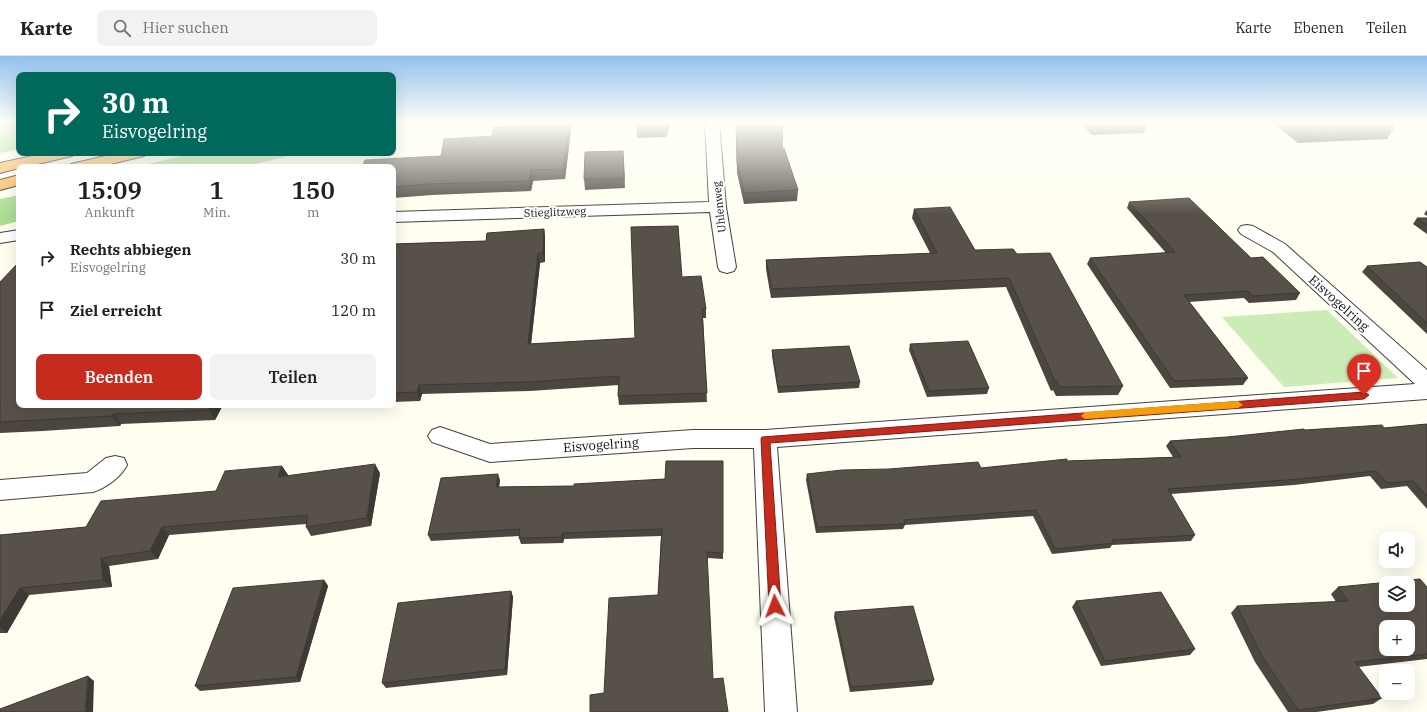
<!DOCTYPE html>
<html lang="de">
<head>
<meta charset="utf-8">
<style>
	body { margin:0; font-family:"IBM Plex Serif",serif; background:#f2f2f2; color:#202124; height:100vh; display:flex; flex-direction:column; font-size:15px; white-space:nowrap }
	* { box-sizing:border-box; margin:0 }
	p { font-size:13px; color:#757577 }
	.icon { flex:none; width:22px; height:22px; fill:none; stroke:currentColor; stroke-width:2; stroke-linecap:round; stroke-linejoin:round }
	.map { position:relative; flex:1; overflow:hidden }
	.drawer { position:absolute; left:16px; top:108px; width:380px; height:244px; display:flex; flex-direction:column; background:#fff; border-radius:8px; box-shadow:0 4px 16px #0002 }
	.drawer>* { flex:none }
	.hud { position:absolute; left:16px; top:16px; width:380px; height:84px; border-radius:8px; box-shadow:0 4px 16px #0002; background:#00695c; color:#fff; overflow:hidden }
	.controls { position:absolute; left:1379px; top:476px; display:grid; gap:8px }
	.controls a { display:grid; place-items:center; width:36px; height:36px; border-radius:8px; background:#fff; box-shadow:0 4px 16px #0002; font-size:20px }
	.pin { position:absolute; display:grid; place-items:center; width:34px; height:34px; color:#fff; margin:-41px -17px; border-radius:50% 50% 50% 0; rotate:-45deg; box-shadow:0 0 4px #0007 }
	.pin .icon { rotate:45deg }
	.me { position:absolute; width:44px; margin:-22px; rotate:357deg; stroke-linejoin:round; filter:drop-shadow(0 0 3px #0008) }
	.turn { display:flex; align-items:center; gap:14px; height:84px; padding:0 20px; font-size:18px }
	.turn .icon { width:52px; height:52px; stroke-width:2.5 }
	.turn b { display:block; font-size:28px; line-height:34px }
	.eta { display:flex; justify-content:space-evenly; align-items:center; height:68px; text-align:center }
	.eta b { font-size:24px; font-weight:600; line-height:28px }
	.primary-button { display:flex; gap:8px; margin-top:auto; padding:8px 20px }
	.primary-button a { flex:1; height:46px; border-radius:8px; background:#c62c1e; color:#fff; font-size:16px; font-weight:600; line-height:46px; text-align:center }
	.primary-button a+a { background:#f2f2f2; color:#202124 }
	ul { padding:0; list-style:none }
	li { display:flex; align-items:center; gap:12px; height:52px; padding:0 20px }
	li div { flex:1 }
	li b { display:block; font-size:15px }
	li em { font-style:normal }
	header { display:flex; align-items:center; gap:24px; box-sizing:border-box; height:56px; padding:0 20px; background:#fff; border-bottom:1px solid #e0e0e0 }
	header strong { font-size:19px }
	nav { display:flex; gap:22px; margin-inline-start:auto; font-size:14px }
	.search { width:280px; height:36px; background:#f2f2f2; display:flex; align-items:center; gap:10px; box-sizing:border-box; padding:0 14px; border-radius:8px; color:#757577; font-size:15px }
	.map>svg:first-child { display:block }
	.green { fill:#cbecb7 }
	.forest { fill:#acdd95 }
	.lines { fill:none; stroke-linecap:round; stroke-linejoin:round }
	.minor-casing { stroke:#414141; stroke-width:2 }
	.highway-casing { stroke:#1f1f1f; stroke-width:2 }
	.minor { fill:#fff; fill-rule:evenodd }
	.highway { fill:#fcb551; fill-rule:evenodd }
	.wall { fill:#4c4640 }
	.shaded-wall { fill:#3e3934 }
	.building { fill:#58514a; stroke:#3e3934; fill-rule:evenodd }
	.route { fill:#c62c1e; stroke:#811d14 }
	.slow { fill:#f59e0b }
	.labels { text-anchor:middle; dominant-baseline:central; stroke-width:4; stroke-linejoin:round; paint-order:stroke }
	.far-street-label { font-size:11px; fill:#0e0e0e; stroke:#fff }
	.street-label { font-size:13px; fill:#0e0e0e; stroke:#fff }
</style>
</head>
<body>
<header>
<strong>Karte</strong>
<div class="search"><svg class="icon" aria-label="search" viewBox="0 0 24 24"><circle cx="10" cy="10" r="6"/><path d="M15 15l6 6"/></svg>Hier suchen</div>
<nav><a>Karte</a><a>Ebenen</a><a>Teilen</a></nav>
</header>
<div class="map">
<svg width="1427" height="656" viewBox="0 0 1427 656">
	<rect width="100%" height="100%" fill="#fffef0"/>
	<!-- green -->
	<path class="green" d="M 1327,254 L 1398,322 L 1284,331 L 1222,261 Z"/>
	<!-- forest -->
	<g class="forest">
		<path d="M 0,66 L 19,66 L 19,93 L 0,97 Z"/>
		<path d="M 194,97 L 301,97 L 243,111 L 136,111 Z"/>
		<path d="M 19,139 L 19,165 L 0,170 L 0,143 Z"/>
	</g>
	<g class="lines">
		<!-- minor casing -->
		<g class="minor-casing">
			<g id="minor">
				<path d="M 705,66 L 719,66 L 726,151 L 736,211 L 734,215 L 727,217 L 720,215 L 718,211 L 710,156 L 393,166 L 393,156 L 709,146 Z"/>
				<path d="M 1247,169 L 1253,170 L 1285,188 L 1427,314 L 1427,343 L 777,391 L 797,656 L 765,656 L 754,392 L 693,392 L 490,406 L 432,386 L 428,380 L 432,374 L 440,371 L 490,388 L 693,374 L 765,374 L 1415,328 L 1273,196 L 1241,178 L 1238,174 L 1241,170 Z"/>
				<path d="M 19,174 L 19,184 L 0,187 L 0,177 Z"/>
				<path d="M 115,400 L 124,402 L 127,409 C 121,421 106,432 93,436 L 0,444 L 0,424 L 87,417 L 106,402 Z"/>
			</g>
		</g>
		<!-- highway casing -->
		<g class="highway-casing">
			<g id="highway">
				<path d="M 46,97 L 75,97 L 72,100 L 25,111 L 19,111 L 19,112 L 0,117 L 0,107 Z"/>
				<path d="M 118,97 L 147,97 L 144,100 L 98,111 L 69,111 L 71,108 Z"/>
				<path d="M 19,119 L 19,129 L 0,134 L 0,124 Z"/>
			</g>
		</g>
		<!-- minor -->
		<use href="#minor" class="minor"/>
		<!-- highway -->
		<use href="#highway" class="highway"/>
	</g>
	<!-- wall -->
	<g class="wall">
		<path d="M 517,66 L 572,66 L 565,123 L 533,125 L 531,135 L 432,139 L 393,142 L 393,111 L 441,100 L 492,80 L 515,70 Z"/>
		<path d="M 639,66 L 672,66 L 666,81 L 637,82 L 637,72 Z"/>
		<path d="M 736,66 L 783,66 L 782,92 L 798,134 L 797,145 L 744,148 L 737,117 Z"/>
		<path d="M 1079,66 L 1148,66 L 1148,67 L 1144,77 L 1092,79 Z"/>
		<path d="M 1272,66 L 1393,66 L 1394,72 L 1387,83 L 1298,87 Z"/>
		<path d="M 623,95 L 625,132 L 585,134 L 584,123 Z"/>
		<path d="M 1129,146 L 1251,202 L 1300,237 L 1296,244 L 1249,247 L 1244,242 L 1189,246 L 1248,322 L 1243,329 L 1170,332 L 1087,208 L 1090,202 L 1166,197 L 1127,152 Z"/>
		<path d="M 914,153 L 975,194 L 1017,198 L 1123,330 L 1118,339 L 1056,340 L 1053,334 L 1051,335 L 1006,231 L 771,242 L 766,213 L 766,204 L 930,197 L 912,162 Z"/>
		<path d="M 1427,154 L 1427,160 L 1424,158 Z"/>
		<path d="M 1417,162 L 1427,162 L 1427,178 L 1413,168 Z"/>
		<path d="M 544,173 L 545,181 L 545,206 L 540,207 L 531,288 L 635,282 L 682,221 L 706,253 L 706,262 L 703,262 L 707,346 L 619,349 L 618,340 L 619,329 L 530,335 L 422,338 L 420,345 L 393,346 L 393,188 L 486,185 Z"/>
		<path d="M 1367,210 L 1427,211 L 1427,278 L 1362,216 Z"/>
		<path d="M 0,226 L 19,349 L 223,349 L 215,364 L 121,368 L 120,370 L 43,375 L 0,377 Z"/>
		<path d="M 910,288 L 989,332 L 987,338 L 927,341 L 909,294 Z"/>
		<path d="M 772,294 L 860,326 L 859,332 L 778,337 L 772,300 Z"/>
		<path d="M 1427,368 L 1427,453 L 1407,430 L 1381,433 L 1370,420 L 1294,429 L 1171,438 L 1195,479 L 1191,485 L 1112,489 L 1110,492 L 1052,498 L 1033,460 L 905,469 L 903,473 L 816,477 L 806,424 L 807,418 L 981,412 L 1067,405 L 1173,401 L 1166,390 L 1170,385 L 1227,381 L 1305,374 L 1384,372 Z"/>
		<path d="M 723,405 L 723,503 L 708,502 L 604,637 L 658,539 L 661,480 L 564,483 L 563,487 L 521,488 L 519,482 L 519,480 L 431,485 L 428,479 L 500,424 L 499,431 L 574,430 L 665,423 Z"/>
		<path d="M 282,410 L 288,419 L 287,420 L 380,417 L 371,470 L 311,480 L 306,471 L 306,468 L 169,479 L 158,503 L 109,510 L 112,531 L 29,539 L 7,577 L 0,577 L 0,479 L 86,471 L 216,435 Z"/>
		<path d="M 324,524 L 328,530 L 300,626 L 200,635 L 195,630 Z"/>
		<path d="M 1338,531 L 1427,531 L 1427,603 L 1358,611 L 1382,642 L 1373,648 L 1317,656 L 1288,656 L 1255,606 L 1231,557 L 1237,550 L 1336,546 L 1331,538 Z"/>
		<path d="M 511,535 L 513,541 L 507,619 L 386,632 L 382,627 Z"/>
		<path d="M 1076,545 L 1195,593 L 1190,599 L 1101,610 L 1072,551 Z"/>
		<path d="M 835,556 L 934,624 L 932,629 L 850,636 L 834,561 Z"/>
	</g>
	<!-- shaded-wall -->
	<g class="shaded-wall">
		<path d="M 569,66 L 572,66 L 565,123 L 563,113 Z"/>
		<path d="M 668,66 L 672,66 L 666,81 L 666,71 Z"/>
		<path d="M 623,95 L 624,105 L 625,132 L 624,122 Z"/>
		<path d="M 531,114 L 533,125 L 531,135 L 529,125 Z"/>
		<path d="M 544,173 L 545,181 L 545,206 L 543,197 Z"/>
		<path d="M 538,198 L 540,207 L 530,297 L 528,288 Z"/>
		<path d="M 419,329 L 422,338 L 420,345 L 417,336 Z"/>
		<path d="M 211,349 L 223,349 L 215,364 L 209,354 Z"/>
		<path d="M 113,358 L 121,368 L 120,370 L 112,360 Z"/>
		<path d="M 375,408 L 380,417 L 371,470 L 367,462 Z"/>
		<path d="M 282,410 L 288,419 L 284,430 L 278,421 Z"/>
		<path d="M 498,418 L 500,424 L 498,437 L 496,431 Z"/>
		<path d="M 162,471 L 169,479 L 158,503 L 150,495 Z"/>
		<path d="M 562,477 L 564,483 L 563,487 L 562,481 Z"/>
		<path d="M 101,502 L 109,510 L 112,531 L 103,524 Z"/>
		<path d="M 324,524 L 328,530 L 300,626 L 296,621 Z"/>
		<path d="M 20,532 L 29,539 L 7,577 L 0,571 L 0,564 Z"/>
		<path d="M 511,535 L 513,541 L 507,619 L 505,613 Z"/>
		<path d="M 88,620 L 94,625 L 93,656 L 85,656 Z"/>
	</g>
	<!-- building -->
	<g class="building">
		<path d="M 517,66 L 569,66 L 563,113 L 531,114 L 529,125 L 429,128 L 393,131 L 393,111 L 362,111 L 365,104 L 441,100 L 444,83 L 492,80 L 494,71 L 515,70 Z"/>
		<path d="M 639,66 L 668,66 L 666,71 L 637,72 Z"/>
		<path d="M 736,66 L 783,66 L 782,92 L 784,92 L 798,134 L 744,137 L 737,106 Z"/>
		<path d="M 1092,66 L 1148,66 L 1148,67 L 1095,69 Z"/>
		<path d="M 1290,66 L 1393,66 L 1394,72 L 1304,77 Z"/>
		<path d="M 623,95 L 624,122 L 584,123 L 585,96 Z"/>
		<path d="M 1189,142 L 1251,202 L 1263,201 L 1300,237 L 1253,240 L 1248,235 L 1184,239 L 1248,322 L 1174,325 L 1090,202 L 1175,196 L 1129,146 Z"/>
		<path d="M 950,151 L 975,194 L 1013,193 L 1017,198 L 1050,197 L 1123,330 L 1060,331 L 1057,325 L 1055,325 L 1009,222 L 772,233 L 766,204 L 937,197 L 914,153 Z"/>
		<path d="M 1417,162 L 1427,162 L 1427,169 Z"/>
		<path d="M 678,170 L 682,221 L 701,220 L 706,253 L 702,253 L 707,337 L 618,340 L 619,320 L 527,326 L 419,329 L 417,336 L 393,337 L 393,188 L 486,185 L 487,177 L 544,173 L 543,197 L 538,198 L 528,288 L 635,282 L 631,171 Z"/>
		<path d="M 19,206 L 19,349 L 211,349 L 209,354 L 113,358 L 112,360 L 0,366 L 0,226 Z"/>
		<path d="M 1420,206 L 1427,211 L 1427,267 L 1367,210 Z"/>
		<path d="M 968,285 L 989,332 L 929,335 L 910,288 Z"/>
		<path d="M 849,290 L 860,326 L 778,331 L 772,294 Z"/>
		<path d="M 1427,368 L 1427,440 L 1413,425 L 1387,427 L 1376,415 L 1299,423 L 1168,433 L 1195,479 L 1112,484 L 1114,487 L 1055,493 L 1036,454 L 904,464 L 905,468 L 817,471 L 807,418 L 842,414 L 889,413 L 978,406 L 981,412 L 1067,403 L 1067,405 L 1181,401 L 1170,385 L 1227,381 L 1304,373 L 1305,374 L 1382,369 L 1384,372 Z"/>
		<path d="M 666,405 L 723,405 L 723,497 L 707,496 L 713,623 L 723,622 L 728,656 L 590,656 L 590,639 L 604,637 L 609,542 L 658,539 L 662,473 L 562,477 L 562,481 L 519,482 L 520,473 L 428,479 L 441,422 L 498,418 L 496,431 L 574,430 L 574,428 L 665,423 Z"/>
		<path d="M 375,408 L 367,462 L 306,471 L 308,459 L 162,471 L 150,495 L 101,502 L 103,524 L 20,532 L 0,564 L 0,479 L 86,471 L 101,445 L 216,435 L 225,415 L 282,410 L 278,421 Z"/>
		<path d="M 1420,523 L 1427,531 L 1427,598 L 1355,606 L 1382,642 L 1298,654 L 1262,600 L 1237,550 L 1348,545 L 1338,531 ZM 1386,527 L 1408,527 L 1408,549 L 1386,549 ZM 1386,571 L 1408,571 L 1408,593 L 1386,593 Z"/>
		<path d="M 324,524 L 296,621 L 195,630 L 233,532 Z"/>
		<path d="M 511,535 L 505,613 L 382,627 L 398,547 Z"/>
		<path d="M 1161,536 L 1195,593 L 1105,605 L 1076,545 Z"/>
		<path d="M 913,550 L 934,624 L 851,631 L 835,556 Z"/>
		<path d="M 88,620 L 85,656 L 0,656 L 0,653 Z"/>
	</g>
	<!-- sky -->
	<linearGradient id="sky" x2="0" y2="1"><stop stop-color="#92c1ef"/><stop offset="0.42" stop-color="#fffff8"/><stop offset="1" stop-color="#fffff8" stop-opacity="0"/></linearGradient>
	<rect width="1427" height="158" fill="url(#sky)"/>
	<!-- route -->
	<path class="route" d="M 1364,336 L 1369,339 L 1364,343 L 770,387 L 781,550 L 779,554 L 775,555 L 771,554 L 769,550 L 761,383 L 762,381 Z"/>
	<!-- slow -->
	<path class="slow" d="M 1238,345 L 1243,349 L 1238,352 L 1085,363 L 1081,360 L 1085,356 Z"/>
	<g class="labels">
		<!-- far-street labels -->
		<g class="far-street-label">
			<text transform="translate(719 151) rotate(-96)">Uhlenweg</text>
			<text transform="translate(555 156) rotate(-2)">Stieglitzweg</text>
		</g>
		<!-- street labels -->
		<g class="street-label">
			<text transform="translate(1339 247) rotate(42)">Eisvogelring</text>
			<text transform="translate(601 389) rotate(-4)">Eisvogelring</text>
		</g>
	</g>
</svg>
<div class="controls">
<a><svg class="icon" aria-label="sound" viewBox="0 0 24 24"><path d="M4 9h4l5-4v14l-5-4H4zM17 9q2 3 0 6"/></svg></a>
<a><svg class="icon" aria-label="layers" viewBox="0 0 24 24"><path d="M12 4l9 5-9 5-9-5zM3 14l9 5 9-5"/></svg></a>
<a>+</a>
<a>−</a>
</div>
<div class="pin" style="left:1364px;top:339px;background:#d93025"><svg class="icon" aria-label="arrive" viewBox="0 0 24 24"><path d="M6 21V4h12l-3 4 3 4H6"/></svg></div>
<svg class="me" style="left:775px;top:550px" viewBox="-20 -20 40 40"><path d="M0-17L14 15 0 8-14 15z" fill="#c62c1e" stroke="#fff" stroke-width="4"/></svg>
<div class="hud">
<div class="turn"><svg class="icon" aria-label="right" viewBox="0 0 24 24"><path d="M7 20v-9h11M14 6l5 5-5 5"/></svg><div><b>30 m</b>Eisvogelring</div></div>
</div>
<section class="drawer">
<div class="eta">
<div><b>15:09</b><p>Ankunft</p></div>
<div><b>1</b><p>Min.</p></div>
<div><b>150</b><p>m</p></div>
</div>
<ul>
<li><svg class="icon" aria-label="right" viewBox="0 0 24 24"><path d="M7 20v-9h11M14 6l5 5-5 5"/></svg><div><b>Rechts abbiegen</b><p>Eisvogelring</p></div><em>30 m</em></li>
<li><svg class="icon" aria-label="arrive" viewBox="0 0 24 24"><path d="M6 21V4h12l-3 4 3 4H6"/></svg><div><b>Ziel erreicht</b></div><em>120 m</em></li>
</ul>
<div class="primary-button"><a>Beenden</a><a>Teilen</a></div>
</section>
</div>
</body>
</html>
